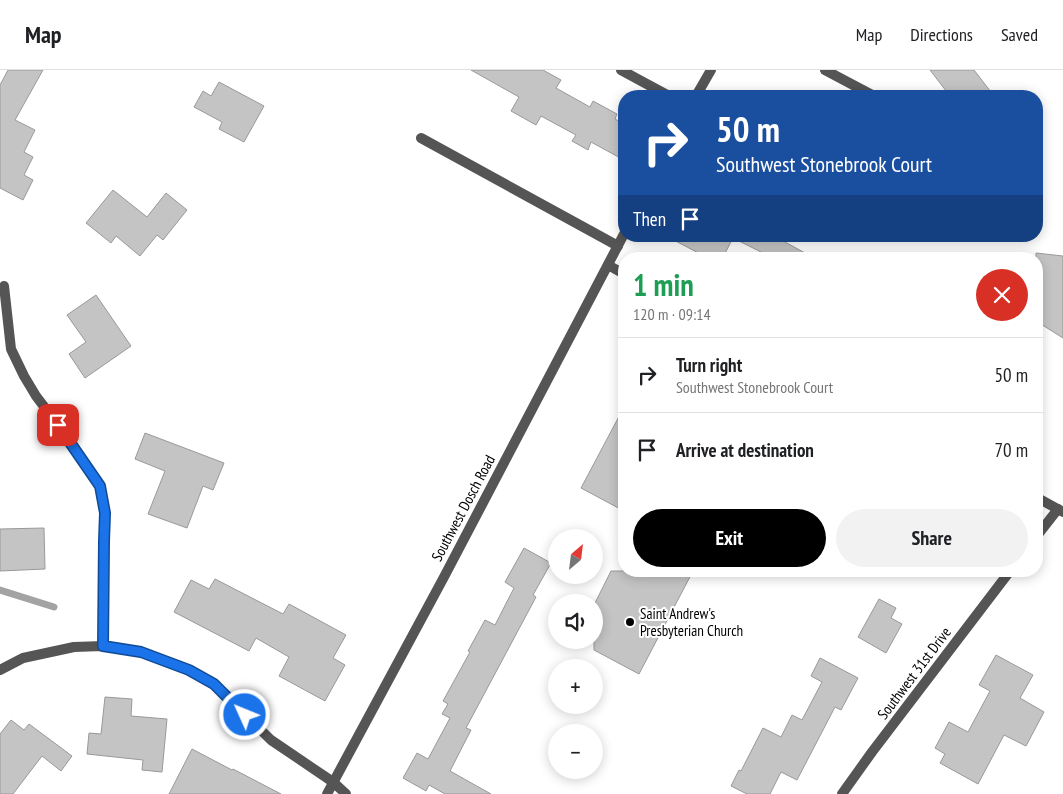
<!DOCTYPE html>
<html lang="en">
<head>
<meta charset="utf-8">
<style>
	body { margin:0; font-family:"PT Sans Narrow",sans-serif; background:#f2f2f2; color:#202124; height:100vh; display:flex; flex-direction:column; font-size:19px; white-space:nowrap }
	* { box-sizing:border-box; margin:0 }
	p { font-size:16px; color:#757577 }
	.icon { flex:none; width:28px; height:28px; fill:none; stroke:currentColor; stroke-width:2; stroke-linecap:round; stroke-linejoin:round }
	.map { position:relative; flex:1; overflow:hidden }
	.side { position:absolute; left:618px; top:182px; width:425px; height:325px; display:flex; flex-direction:column; background:#fff; border-radius:20px; box-shadow:0 2px 12px #0003 }
	.side>* { flex:none }
	.top-card { position:absolute; left:618px; top:20px; width:425px; height:152px; border-radius:20px; box-shadow:0 2px 12px #0003; background:#1a4fa0; color:#fff; overflow:hidden }
	.needle { width:32px; rotate:28deg }
	.controls { position:absolute; left:548px; top:459px; display:grid; gap:10px }
	.controls a { display:grid; place-items:center; width:55px; height:55px; border-radius:50%; background:#fff; box-shadow:0 2px 12px #0003; font-size:25px }
	.pin { position:absolute; display:grid; place-items:center; width:42px; height:42px; color:#fff; margin:-21px; border-radius:10px; box-shadow:0 2px 8px #0006 }
	.me { position:absolute; width:55px; margin:-28px; rotate:314deg; stroke-linejoin:round; filter:drop-shadow(0 0 4px #0008) }
	.turn { display:flex; align-items:center; gap:18px; height:105px; padding:0 15px; font-size:22px }
	.turn .icon { width:65px; height:65px; stroke-width:2.5 }
	.turn b { display:block; font-size:35px; line-height:42px }
	.then { display:flex; align-items:center; height:48px; padding:0 15px; background:#0003; gap:10px; font-size:19px }
	.round { display:grid; place-items:center; flex:none; width:52px; height:52px; border-radius:26px; background:#f2f2f2 }
	.summary { display:flex; align-items:center; justify-content:space-between; height:85px; padding:0 15px }
	h1 { font-size:30px; font-weight:700; line-height:38px; color:#1e9e55 }
	.cta { display:flex; gap:10px; margin-top:auto; padding:10px 15px }
	.cta a { flex:1; height:58px; border-radius:30px; background:#000; color:#fff; font-size:20px; font-weight:700; line-height:58px; text-align:center }
	.cta a+a { background:#f2f2f2; color:#202124 }
	ul { padding:0; list-style:none }
	li { display:flex; align-items:center; gap:15px; height:75px; padding:0 15px; border-top:1px solid #e0e0e0 }
	li div { flex:1 }
	li b { display:block; font-size:19px }
	li em { font-style:normal }
	header { display:flex; align-items:center; gap:30px; box-sizing:border-box; height:70px; padding:0 25px; background:#fff; border-bottom:1px solid #e0e0e0 }
	header strong { font-size:24px }
	nav { display:flex; gap:28px; margin-inline-start:auto; font-size:18px }
	.map>svg:first-child { display:block }
	.lines { fill:none; stroke-linecap:round; stroke-linejoin:round }
	.stream { stroke:#a3a3a3; stroke-width:7 }
	.building { fill:#c4c4c4; stroke:#999 }
	.service { stroke:#555; stroke-width:10 }
	.minor { stroke:#555; stroke-width:10 }
	.tertiary { stroke:#555; stroke-width:10 }
	.route-casing { stroke:#114b97; stroke-width:12 }
	.route { stroke:#1a73e8; stroke-width:9 }
	.poi-dot { fill:#000; stroke:#fff; stroke-width:2 }
	.labels { text-anchor:middle; dominant-baseline:central; stroke-width:4; stroke-linejoin:round; paint-order:stroke }
	.street-label { font-size:15px; fill:#000; stroke:#fff }
	.poi-label { font-size:15px; fill:#000; stroke:#fff; text-anchor:start }
</style>
</head>
<body>
<header>
<strong>Map</strong>
<nav><a>Map</a><a>Directions</a><a>Saved</a></nav>
</header>
<div class="map">
<svg width="1063" height="724" viewBox="0 0 1063 724">
	<rect width="100%" height="100%" fill="#fff"/>
	<g class="lines">
		<!-- stream -->
		<path class="stream" d="M 0,520 L 54,537"/>
	</g>
	<!-- building -->
	<g class="building">
		<path d="M 8,0 L 43,0 L 15,50 L 35,60 L 24,82 L 33,87 L 24,105 L 33,110 L 23,130 L 0,118 L 0,15 Z"/>
		<path d="M 471,0 L 543,0 L 561,10 L 556,18 L 590,37 L 593,31 L 617,44 L 615,49 L 624,54 L 624,90 L 591,72 L 588,80 L 572,71 L 576,65 L 541,46 L 536,55 L 511,41 L 519,27 Z"/>
		<path d="M 930,0 L 974,0 L 994,26 L 950,26 Z"/>
		<path d="M 219,12 L 264,36 L 244,72 L 219,59 L 222,52 L 194,37 L 203,21 L 211,26 Z"/>
		<path d="M 113,120 L 147,147 L 166,123 L 187,140 L 163,170 L 157,165 L 140,186 L 116,166 L 111,173 L 86,153 Z"/>
		<path d="M 666,166 L 774,166 L 816,189 L 775,189 L 733,168 L 722,189 L 710,189 Z"/>
		<path d="M 1036,183 L 1063,186 L 1063,268 L 1036,251 Z"/>
		<path d="M 96,225 L 131,276 L 85,308 L 69,284 L 86,272 L 67,245 Z"/>
		<path d="M 624,337 L 624,441 L 581,418 Z"/>
		<path d="M 145,363 L 224,393 L 213,420 L 203,416 L 187,458 L 148,444 L 165,401 L 135,389 Z"/>
		<path d="M 44,458 L 45,499 L 0,501 L 0,459 Z"/>
		<path d="M 524,478 L 551,493 L 533,525 L 536,527 L 466,658 L 471,660 L 450,701 L 491,724 L 445,724 L 429,715 L 426,721 L 403,708 L 417,683 L 428,689 L 450,648 L 442,644 L 448,634 L 443,631 L 470,582 L 468,581 L 485,550 L 495,555 L 514,518 L 505,512 Z"/>
		<path d="M 611,501 L 693,501 L 639,604 L 594,580 L 594,535 Z"/>
		<path d="M 215,509 L 283,544 L 289,534 L 346,565 L 333,588 L 345,595 L 325,631 L 279,606 L 289,587 L 256,568 L 249,581 L 174,542 L 191,510 L 209,519 Z"/>
		<path d="M 879,529 L 896,538 L 891,548 L 902,554 L 886,583 L 858,567 Z"/>
		<path d="M 996,585 L 1033,605 L 1020,628 L 1044,642 L 1026,676 L 1004,665 L 978,714 L 940,693 L 945,684 L 935,678 L 949,652 L 968,662 L 990,621 L 979,615 Z"/>
		<path d="M 820,588 L 858,608 L 841,640 L 835,637 L 797,710 L 781,702 L 770,724 L 747,724 L 731,716 L 739,700 L 741,701 L 763,658 L 781,667 L 792,645 L 802,650 L 822,612 L 811,606 Z"/>
		<path d="M 105,627 L 132,629 L 131,646 L 167,649 L 162,702 L 142,700 L 143,690 L 87,684 L 89,663 L 101,664 Z"/>
		<path d="M 11,650 L 24,660 L 29,654 L 72,686 L 61,701 L 42,686 L 13,724 L 0,724 L 0,664 Z"/>
		<path d="M 192,679 L 232,700 L 233,699 L 281,724 L 169,724 Z"/>
	</g>
	<g class="lines">
		<!-- service -->
		<path class="service" d="M 421,68 L 618,176"/>
		<!-- minor -->
		<g class="minor">
			<path d="M 621,0 L 669,26"/>
			<path d="M 825,0 L 874,26"/>
			<path d="M 4,216 L 11,279 L 24,306 L 36,326 L 58,355 L 100,416 L 105,443 L 104,471 L 103,576"/>
			<path d="M 1036,467 L 1058,439"/>
			<path d="M 0,600 L 23,588 L 74,577 L 103,576 L 141,582 L 189,600 L 214,614 L 271,670 L 333,712 L 346,724"/>
			<path d="M 842,724 L 872,682 L 1010,501"/>
		</g>
		<!-- tertiary -->
		<g class="tertiary">
			<path d="M 696,26 L 711,0"/>
			<path d="M 608,195 L 624,204"/>
			<path d="M 1036,427 L 1063,442"/>
			<path d="M 327,724 L 444,507 L 624,164"/>
		</g>
	</g>
	<g class="lines">
		<!-- route casing -->
		<g class="route-casing">
			<path id="route" d="M 58,355 L 100,416 L 105,443 L 104,471 L 103,576 L 141,582 L 189,600 L 214,614 L 245,645"/>
		</g>
		<!-- route -->
		<use href="#route" class="route"/>
	</g>
	<!-- markers -->
	<circle class="poi-dot" cx="630" cy="552" r="5"/>
	<g class="labels">
		<!-- street labels -->
		<g class="street-label">
			<text transform="translate(463 438) rotate(-62)">Southwest Dosch Road</text>
			<text transform="translate(914 603) rotate(-53)">Southwest 31st Drive</text>
		</g>
		<!-- poi labels -->
		<g class="poi-label">
			<text x="640" y="543">Saint Andrew's<tspan x="640" dy="17">Presbyterian Church</tspan></text>
		</g>
	</g>
</svg>
<div class="controls">
<a><svg class="needle" viewBox="-14 -14 28 28"><path d="M0-13l5 13h-10z" fill="#e53935"/><path d="M0 13l5-13h-10z" fill="#757577"/></svg></a>
<a><svg class="icon" aria-label="sound" viewBox="0 0 24 24"><path d="M4 9h4l5-4v14l-5-4H4zM17 9q2 3 0 6"/></svg></a>
<a>+</a>
<a>−</a>
</div>
<div class="pin" style="left:58px;top:355px;background:#d93025"><svg class="icon" aria-label="arrive" viewBox="0 0 24 24"><path d="M6 21V4h12l-3 4 3 4H6"/></svg></div>
<svg class="me" style="left:245px;top:645px" viewBox="-20 -20 40 40"><circle r="17" fill="#1a73e8" stroke="#fff" stroke-width="3"/><path d="M0-11L8 9 0 5-8 9z" fill="#fff"/></svg>
<div class="top-card">
<div class="turn"><svg class="icon" aria-label="right" viewBox="0 0 24 24"><path d="M7 20v-9h11M14 6l5 5-5 5"/></svg><div><b>50 m</b>Southwest Stonebrook Court</div></div>
<div class="then">Then<svg class="icon" aria-label="arrive" viewBox="0 0 24 24"><path d="M6 21V4h12l-3 4 3 4H6"/></svg></div>
</div>
<section class="side">
<div class="summary"><div><h1>1 min</h1><p>120 m · 09:14</p></div><a class="round" style="background:#d93025;color:#fff"><svg class="icon" aria-label="close" viewBox="0 0 24 24"><path d="M6 6l12 12M18 6L6 18"/></svg></a></div>
<ul>
<li><svg class="icon" aria-label="right" viewBox="0 0 24 24"><path d="M7 20v-9h11M14 6l5 5-5 5"/></svg><div><b>Turn right</b><p>Southwest Stonebrook Court</p></div><em>50 m</em></li>
<li><svg class="icon" aria-label="arrive" viewBox="0 0 24 24"><path d="M6 21V4h12l-3 4 3 4H6"/></svg><div><b>Arrive at destination</b></div><em>70 m</em></li>
</ul>
<div class="cta"><a>Exit</a><a>Share</a></div>
</section>
</div>
</body>
</html>
